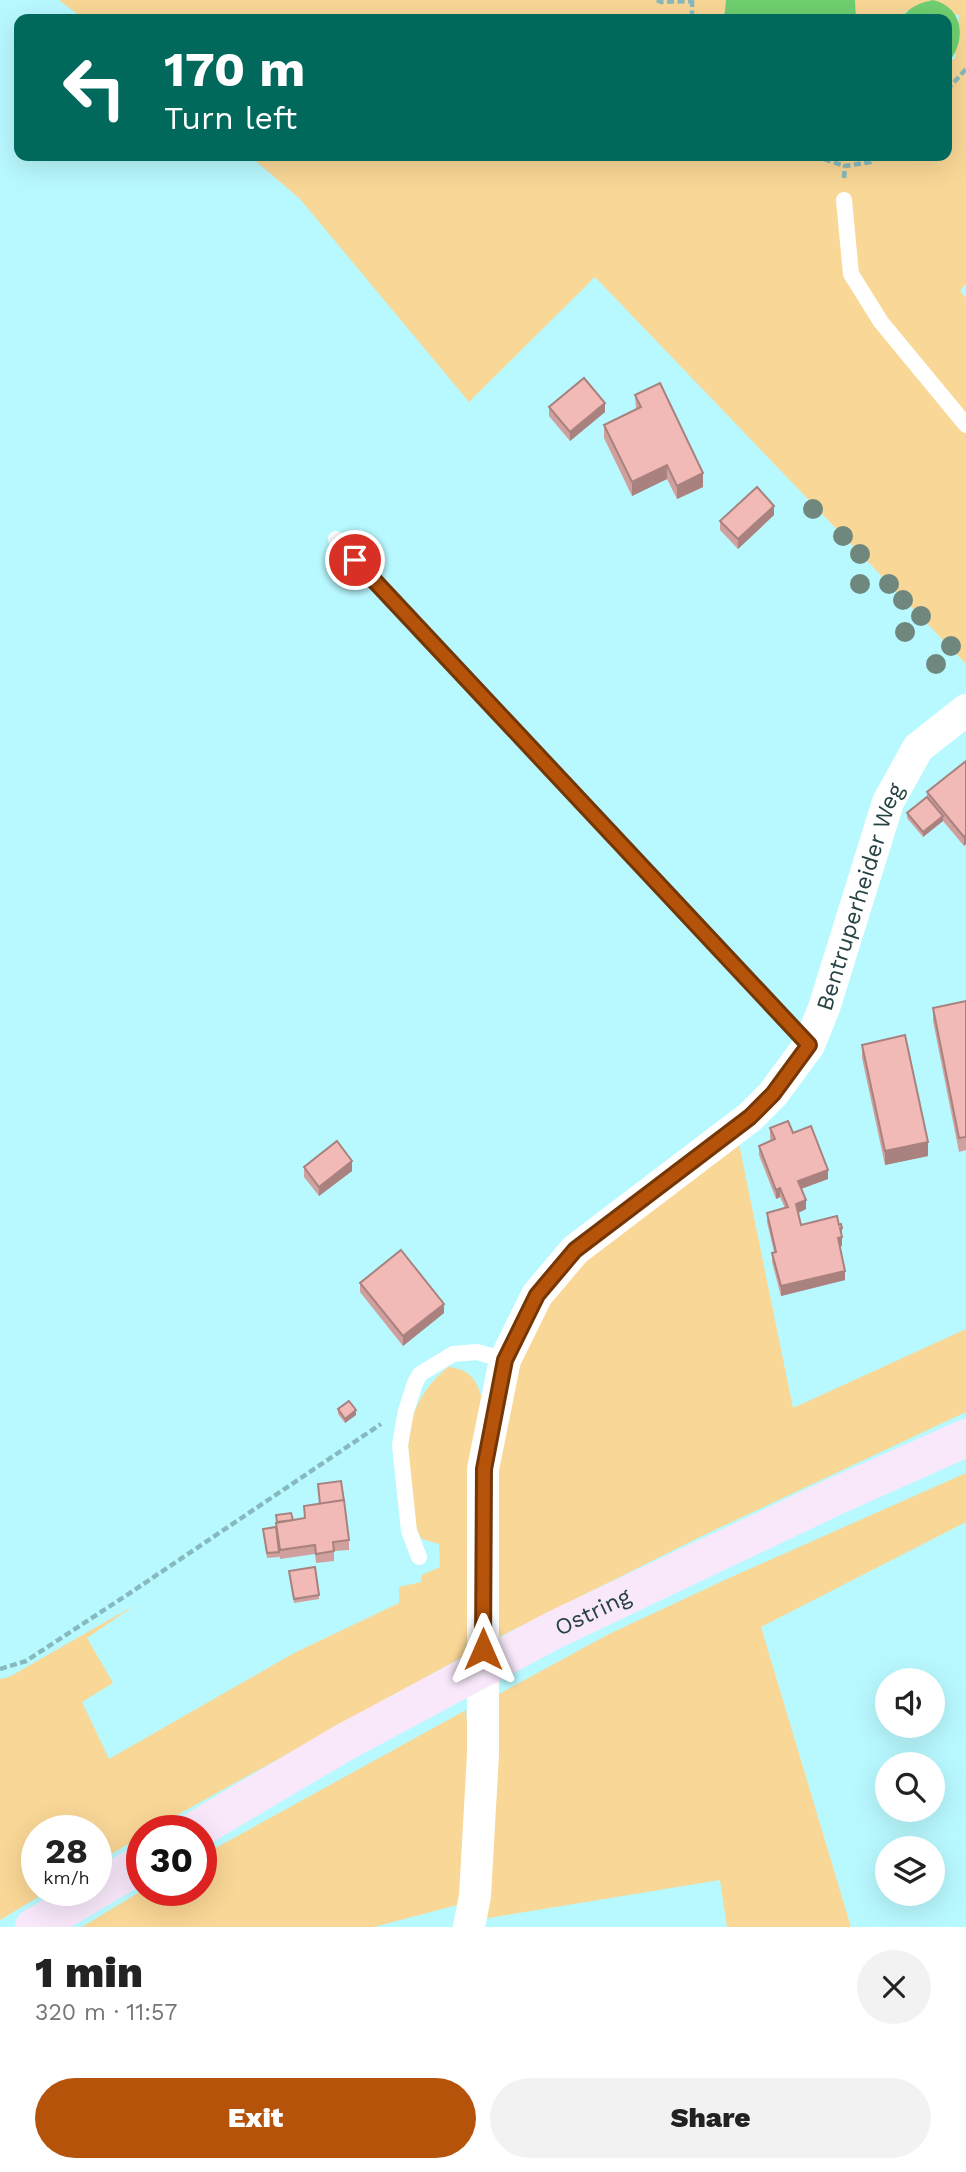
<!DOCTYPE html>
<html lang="en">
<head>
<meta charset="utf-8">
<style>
	body { margin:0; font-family:"Work Sans",sans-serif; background:#f2f2f2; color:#222; height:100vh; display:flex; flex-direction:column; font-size:26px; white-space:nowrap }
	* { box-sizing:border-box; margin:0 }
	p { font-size:23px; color:#767676 }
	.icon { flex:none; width:38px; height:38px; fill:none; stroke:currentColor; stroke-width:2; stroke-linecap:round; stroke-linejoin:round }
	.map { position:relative; height:1927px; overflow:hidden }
	.drawer { display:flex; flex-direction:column; background:#fff; flex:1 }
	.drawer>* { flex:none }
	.hud { position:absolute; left:14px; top:14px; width:938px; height:147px; border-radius:14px; box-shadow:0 7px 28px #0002; background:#00695c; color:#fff; overflow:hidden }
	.fabs { position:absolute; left:875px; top:1668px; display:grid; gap:14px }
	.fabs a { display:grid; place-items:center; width:70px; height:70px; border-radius:50%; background:#fff; box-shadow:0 7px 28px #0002; font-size:35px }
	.speed { position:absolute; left:21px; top:1815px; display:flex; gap:14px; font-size:35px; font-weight:700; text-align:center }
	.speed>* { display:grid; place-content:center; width:91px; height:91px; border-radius:50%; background:#fff; box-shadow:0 7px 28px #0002; line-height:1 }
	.speed small { font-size:18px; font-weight:400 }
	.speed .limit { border:10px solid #d22; background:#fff; color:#111 }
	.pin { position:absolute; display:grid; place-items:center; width:60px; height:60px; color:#fff; margin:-30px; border:4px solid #fff; border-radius:50%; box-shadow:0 2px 7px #0007 }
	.me { position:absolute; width:77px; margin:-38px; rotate:0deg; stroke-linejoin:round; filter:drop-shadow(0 0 5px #0008) }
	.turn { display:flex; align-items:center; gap:24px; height:147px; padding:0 35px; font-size:32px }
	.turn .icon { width:91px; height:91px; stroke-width:2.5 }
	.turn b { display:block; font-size:49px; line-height:60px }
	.round { display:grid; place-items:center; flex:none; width:74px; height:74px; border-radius:37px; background:#f2f2f2 }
	.head { display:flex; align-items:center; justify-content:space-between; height:119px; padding:0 35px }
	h1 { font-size:42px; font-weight:800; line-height:52px }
	.action { display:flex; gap:14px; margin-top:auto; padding:14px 35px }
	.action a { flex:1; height:80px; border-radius:42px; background:#b45309; color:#fff; font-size:28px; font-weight:800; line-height:80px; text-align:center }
	.action a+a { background:#f2f2f2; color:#222 }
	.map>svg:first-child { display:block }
	.green { fill:#f9d796 }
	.water { fill:#6fcf70 }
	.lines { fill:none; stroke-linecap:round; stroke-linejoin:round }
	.path { stroke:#86babe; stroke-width:4.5; stroke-dasharray:7 3.5; stroke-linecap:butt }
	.lane { stroke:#fff; stroke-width:16 }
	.street { stroke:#fff; stroke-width:32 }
	.secondary { stroke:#f8e8fa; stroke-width:38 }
	.tree { fill:#6f877d }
	.wall { fill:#cfa09d }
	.shaded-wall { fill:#a9827f }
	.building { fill:#f1bab6; stroke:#a9827f; stroke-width:2 }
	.route-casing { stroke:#753606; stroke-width:18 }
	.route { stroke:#b45309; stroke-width:12 }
	.labels { text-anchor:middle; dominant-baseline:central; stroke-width:7; stroke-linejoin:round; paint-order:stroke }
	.street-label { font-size:23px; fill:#274244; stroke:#effbfc }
</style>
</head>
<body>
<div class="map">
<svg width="966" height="1927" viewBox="0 0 966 1927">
	<rect width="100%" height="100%" fill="#b8f9ff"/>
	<!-- green -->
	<g class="green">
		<path d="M 59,0 L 726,0 L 724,19 L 84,19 Z"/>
		<path d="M 855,0 L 966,0 L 966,283 L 960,291 L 966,298 L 966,664 L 595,277 L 469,402 L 300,199 L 250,156 L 947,156 L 947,64 L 955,58 L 959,15 L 906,11 L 901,19 L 856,19 Z"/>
		<path d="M 739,1144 L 793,1408 L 966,1329 L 966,1412 L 706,1534 L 497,1638 L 494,1468 L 511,1380 L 532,1332 L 561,1287 L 589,1255 Z"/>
		<path d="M 448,1367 C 469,1369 476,1378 482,1398 L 466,1655 L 150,1830 L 142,1830 L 142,1836 L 96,1863 L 96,1830 L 37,1830 L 37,1890 L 50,1890 L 0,1920 L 0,1679 L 9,1677 L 135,1605 L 87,1638 L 113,1683 L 82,1702 L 109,1759 L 294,1653 L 399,1603 L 399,1587 L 421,1582 L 422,1575 L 440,1567 L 439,1544 L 422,1539 C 412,1524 413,1509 411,1492 C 405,1440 405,1403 448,1367 Z"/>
		<path d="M 966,1473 L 966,1522 L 761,1627 L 851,1927 L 727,1927 L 720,1880 L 482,1919 L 497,1695 L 609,1634 L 729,1578 Z"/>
		<path d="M 466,1710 L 472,1796 L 461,1904 L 374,1927 L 82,1927 L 143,1890 L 201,1890 L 201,1856 Z"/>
	</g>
	<!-- water -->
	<g class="water">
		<path d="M 726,0 L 855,0 L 856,19 L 724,19 Z"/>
		<path d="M 933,0 C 966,8 966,44 947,64 L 947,19 L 901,19 C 909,7 919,3 933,0 Z"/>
	</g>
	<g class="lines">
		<!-- path -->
		<g class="path">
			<path d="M 657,0 L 661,2 L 692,1"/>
			<path d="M 692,0 L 692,19"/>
			<path d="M 947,90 L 966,69"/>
			<path d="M 814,156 L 845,166"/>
			<path d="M 844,178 L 845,166 L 871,162 L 879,156"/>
			<path d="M 0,1669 L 26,1661 L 130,1593 L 381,1424"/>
		</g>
		<!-- lane -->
		<g class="lane">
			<path d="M 844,200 L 851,274 L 881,322 L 966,425"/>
			<path d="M 336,539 L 809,1045"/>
			<path d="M 419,1557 L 409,1531 L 400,1445 L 406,1411 L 415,1383 L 420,1374 L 453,1354 L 477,1352 L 505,1360"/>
		</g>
		<!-- street -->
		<path class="street" id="s1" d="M 469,1927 L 475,1896 L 483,1754 L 483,1469 L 505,1360 L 537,1295 L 575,1250 L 750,1117 L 773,1094 L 809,1045 L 824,1008 L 888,802 L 918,748 L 966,710"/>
		<!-- secondary -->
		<g class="secondary">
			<path id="s2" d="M 196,1830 L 343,1743 L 554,1630 L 836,1496 L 966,1438"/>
			<path d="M 34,1927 L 142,1863"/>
		</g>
	</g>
	<!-- trees -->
	<g class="tree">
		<circle cx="813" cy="509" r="10"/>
		<circle cx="843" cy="536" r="10"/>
		<circle cx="860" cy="554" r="10"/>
		<circle cx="860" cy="584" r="10"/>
		<circle cx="889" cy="584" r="10"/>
		<circle cx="903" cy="600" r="10"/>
		<circle cx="921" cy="616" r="10"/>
		<circle cx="905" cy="632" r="10"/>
		<circle cx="951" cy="646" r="10"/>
		<circle cx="936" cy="664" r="10"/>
	</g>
	<!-- wall -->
	<g class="wall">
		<path d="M 635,395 L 703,487 L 677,499 L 667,479 L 632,496 L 604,438 L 604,425 L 636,409 Z"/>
		<path d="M 549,407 L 605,412 L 570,441 L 549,416 Z"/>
		<path d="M 774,515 L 738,549 L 720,530 L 720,521 Z"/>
		<path d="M 966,761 L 966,844 L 964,846 L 943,821 L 923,837 L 907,818 L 907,813 L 927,797 L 927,792 Z"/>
		<path d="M 966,1001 L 966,1150 L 959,1152 L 933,1021 L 933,1008 Z"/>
		<path d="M 862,1045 L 928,1156 L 885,1165 L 862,1058 Z"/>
		<path d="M 770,1128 L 793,1133 L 828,1179 L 801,1189 L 806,1209 L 798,1213 L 801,1225 L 839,1225 L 842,1228 L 842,1246 L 840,1247 L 845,1280 L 781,1296 L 772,1262 L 772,1253 L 774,1252 L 767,1222 L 767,1213 L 785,1208 L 780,1197 L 776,1199 L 759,1155 L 759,1146 L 771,1141 L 770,1138 Z"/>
		<path d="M 304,1167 L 352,1171 L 319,1196 L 304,1177 Z"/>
		<path d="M 360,1283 L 444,1313 L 403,1346 L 360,1292 Z"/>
		<path d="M 338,1409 L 356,1415 L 345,1423 L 338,1414 Z"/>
		<path d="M 318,1484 L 349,1540 L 349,1550 L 334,1551 L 334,1561 L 316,1563 L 315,1554 L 280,1559 L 279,1555 L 279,1557 L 267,1558 L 263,1529 L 276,1527 L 276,1515 L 293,1520 L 304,1518 L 304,1506 L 320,1504 Z"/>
		<path d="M 289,1571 L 319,1595 L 319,1599 L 294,1603 Z"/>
	</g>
	<!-- shaded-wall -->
	<g class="shaded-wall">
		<path d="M 605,403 L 605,412 L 570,441 L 570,432 Z"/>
		<path d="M 667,465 L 667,479 L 632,496 L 632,482 Z"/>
		<path d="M 703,473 L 703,487 L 677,499 L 677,486 Z"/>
		<path d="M 774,506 L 774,515 L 738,549 L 738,539 Z"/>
		<path d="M 943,816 L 943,821 L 923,837 L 923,832 Z"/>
		<path d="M 966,835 L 966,844 L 964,846 L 964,837 Z"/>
		<path d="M 928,1142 L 928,1156 L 885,1165 L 885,1151 Z"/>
		<path d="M 352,1161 L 352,1171 L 319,1196 L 319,1187 Z"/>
		<path d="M 828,1170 L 828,1179 L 798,1190 L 798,1181 Z"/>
		<path d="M 780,1188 L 780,1197 L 776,1199 L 776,1190 Z"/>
		<path d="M 806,1200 L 806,1209 L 796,1214 L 796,1204 Z"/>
		<path d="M 840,1228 L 842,1228 L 842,1246 L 838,1247 L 838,1238 Z"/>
		<path d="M 845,1271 L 845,1280 L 781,1296 L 781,1286 Z"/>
		<path d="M 444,1304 L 444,1313 L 403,1346 L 403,1336 Z"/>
		<path d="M 356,1410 L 356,1415 L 345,1423 L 345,1419 Z"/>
	</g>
	<!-- building -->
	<g class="building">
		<path d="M 584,378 L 605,403 L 570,432 L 549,407 Z"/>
		<path d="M 660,383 L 703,473 L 677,486 L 667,465 L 632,482 L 604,425 L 641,407 L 635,395 Z"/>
		<path d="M 757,487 L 774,506 L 738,539 L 720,521 Z"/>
		<path d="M 966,761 L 966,835 L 964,837 L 927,792 Z"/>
		<path d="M 927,797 L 943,816 L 923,832 L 907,813 Z"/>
		<path d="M 966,1001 L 966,1137 L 959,1138 L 933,1008 Z"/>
		<path d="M 905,1035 L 928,1142 L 885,1151 L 862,1045 Z"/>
		<path d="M 788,1121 L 793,1133 L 811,1126 L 828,1170 L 798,1181 L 806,1200 L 796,1204 L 801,1225 L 837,1216 L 839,1225 L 841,1224 L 842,1228 L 840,1228 L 842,1237 L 838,1238 L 845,1271 L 781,1286 L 772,1253 L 776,1252 L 767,1213 L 788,1207 L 780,1188 L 776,1190 L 759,1146 L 775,1139 L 770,1128 Z"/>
		<path d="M 337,1141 L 352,1161 L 319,1187 L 304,1167 Z"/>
		<path d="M 401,1250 L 444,1304 L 403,1336 L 360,1283 Z"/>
		<path d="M 349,1401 L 356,1410 L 345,1419 L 338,1409 Z"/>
		<path d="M 341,1481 L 344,1501 L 320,1504 L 318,1484 Z"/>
		<path d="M 344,1500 L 349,1540 L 333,1542 L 334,1551 L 316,1554 L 315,1545 L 280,1550 L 276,1523 L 305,1518 L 304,1506 Z"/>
		<path d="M 291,1513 L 293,1520 L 277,1522 L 276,1515 Z"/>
		<path d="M 276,1527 L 279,1552 L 267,1553 L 263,1529 Z"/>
		<path d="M 315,1567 L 319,1595 L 294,1599 L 289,1571 Z"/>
	</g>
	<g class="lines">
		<!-- route casing -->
		<g class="route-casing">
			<path id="route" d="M 355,560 L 809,1045 L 773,1094 L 750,1117 L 575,1250 L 537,1295 L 505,1360 L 484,1469 L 483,1649"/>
		</g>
		<!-- route -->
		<use href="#route" class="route"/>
	</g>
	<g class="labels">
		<!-- street labels -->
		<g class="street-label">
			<text stroke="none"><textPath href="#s1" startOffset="1171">Bentruperheider Weg</textPath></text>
			<text stroke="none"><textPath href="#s2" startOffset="453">Ostring</textPath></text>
		</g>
	</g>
</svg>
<div class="fabs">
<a><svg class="icon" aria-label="sound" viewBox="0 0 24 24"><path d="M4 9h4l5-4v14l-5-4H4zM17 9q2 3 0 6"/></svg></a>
<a><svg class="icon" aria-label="search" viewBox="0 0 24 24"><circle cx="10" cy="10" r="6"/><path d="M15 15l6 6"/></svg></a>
<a><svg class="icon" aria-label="layers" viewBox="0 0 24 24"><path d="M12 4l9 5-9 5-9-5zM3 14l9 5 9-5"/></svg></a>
</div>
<div class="speed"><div>28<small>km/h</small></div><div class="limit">30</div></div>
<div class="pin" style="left:355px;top:560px;background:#d93025"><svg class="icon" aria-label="arrive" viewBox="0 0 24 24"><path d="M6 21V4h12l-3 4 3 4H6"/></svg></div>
<svg class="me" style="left:483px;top:1649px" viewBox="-20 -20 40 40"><path d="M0-17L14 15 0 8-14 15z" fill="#b45309" stroke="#fff" stroke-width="4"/></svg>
<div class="hud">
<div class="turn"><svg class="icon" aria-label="left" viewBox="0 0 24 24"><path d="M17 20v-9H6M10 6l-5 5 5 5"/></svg><div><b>170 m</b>Turn left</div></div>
</div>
</div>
<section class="drawer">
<div class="head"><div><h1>1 min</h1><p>320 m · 11:57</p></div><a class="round"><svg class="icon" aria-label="close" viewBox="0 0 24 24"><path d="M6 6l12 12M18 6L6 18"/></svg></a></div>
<div class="action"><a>Exit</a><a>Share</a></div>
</section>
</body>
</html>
